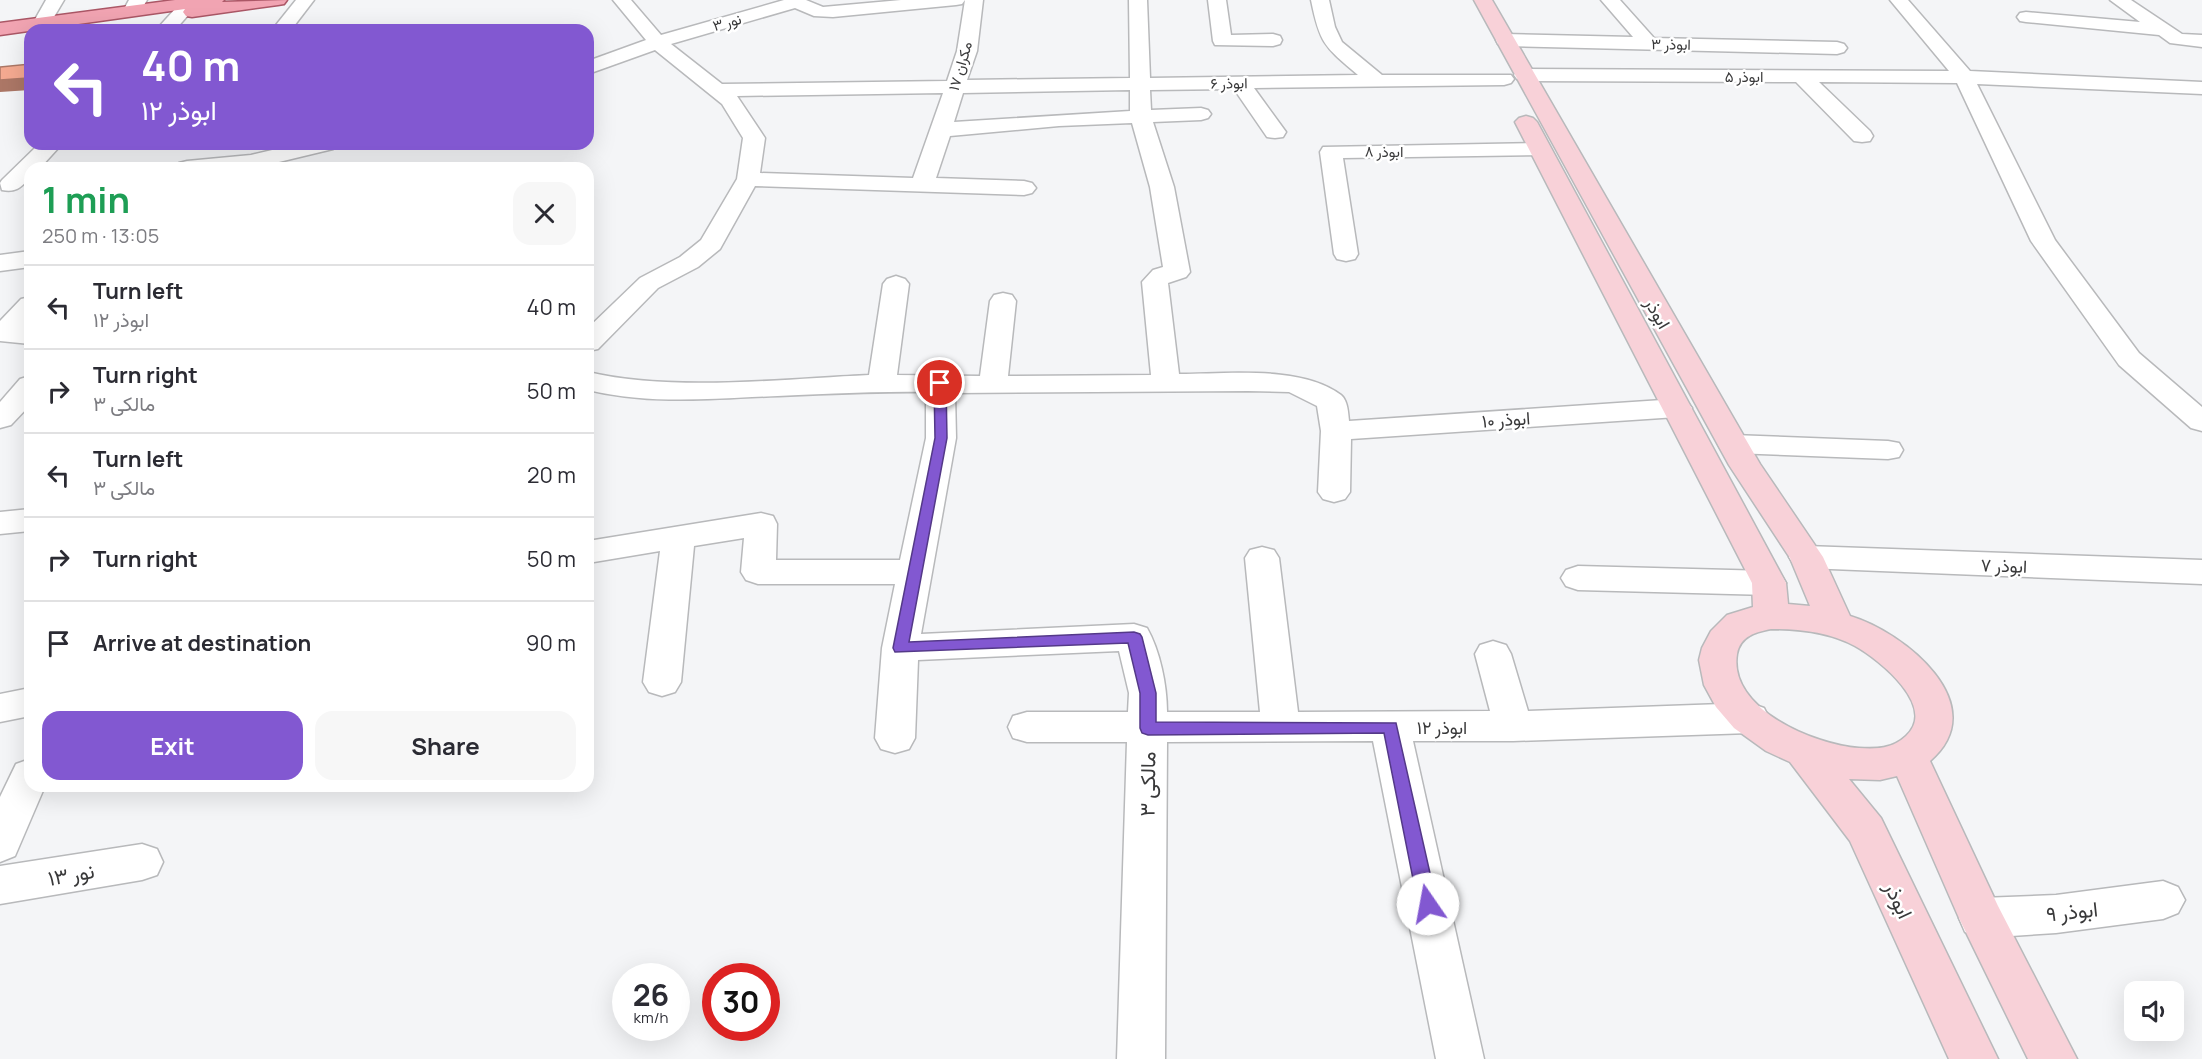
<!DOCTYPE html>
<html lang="en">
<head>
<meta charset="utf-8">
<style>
	body { margin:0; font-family:Manrope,Vazirmatn,sans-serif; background:#f7f7f7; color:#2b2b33; height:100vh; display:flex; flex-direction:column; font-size:22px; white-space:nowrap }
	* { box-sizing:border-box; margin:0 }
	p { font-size:20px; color:#7c7c81 }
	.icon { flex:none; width:33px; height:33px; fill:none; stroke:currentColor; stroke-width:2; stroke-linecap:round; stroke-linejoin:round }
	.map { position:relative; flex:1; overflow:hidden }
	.details { position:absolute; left:24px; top:162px; width:570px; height:630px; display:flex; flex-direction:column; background:#fff; border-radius:18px; box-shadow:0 6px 24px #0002 }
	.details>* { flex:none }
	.guide { position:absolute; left:24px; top:24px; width:570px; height:126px; border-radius:18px; box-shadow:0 6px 24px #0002; background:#8258d1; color:#fff; overflow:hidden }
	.controls { position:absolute; left:2124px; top:981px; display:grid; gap:12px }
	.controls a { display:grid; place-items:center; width:60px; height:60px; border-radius:12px; background:#fff; box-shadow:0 6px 24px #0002; font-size:30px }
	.speed { position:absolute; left:612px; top:963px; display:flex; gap:12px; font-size:30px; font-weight:700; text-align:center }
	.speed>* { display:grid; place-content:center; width:78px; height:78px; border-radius:50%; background:#fff; box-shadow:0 6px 24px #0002; line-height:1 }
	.speed small { font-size:15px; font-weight:400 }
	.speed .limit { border:9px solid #d22; background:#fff; color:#111 }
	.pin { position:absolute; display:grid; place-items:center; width:51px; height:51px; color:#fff; margin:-26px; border:3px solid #fff; border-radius:50%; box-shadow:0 2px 6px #0007 }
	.me { position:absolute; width:66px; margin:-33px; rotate:348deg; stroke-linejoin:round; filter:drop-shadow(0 0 4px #0008) }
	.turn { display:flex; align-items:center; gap:21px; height:126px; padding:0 18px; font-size:27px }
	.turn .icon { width:78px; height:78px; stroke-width:2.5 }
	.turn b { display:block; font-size:42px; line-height:51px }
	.round { display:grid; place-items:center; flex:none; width:63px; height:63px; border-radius:18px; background:#f7f7f7 }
	.headline { display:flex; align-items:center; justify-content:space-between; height:102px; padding:0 18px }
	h1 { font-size:36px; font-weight:700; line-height:45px; color:#1e9e55 }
	.button { display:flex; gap:12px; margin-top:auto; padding:12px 18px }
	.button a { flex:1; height:69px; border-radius:18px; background:#8258d1; color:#fff; font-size:24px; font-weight:700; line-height:69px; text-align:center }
	.button a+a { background:#f7f7f7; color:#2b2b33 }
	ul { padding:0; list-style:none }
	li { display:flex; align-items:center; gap:18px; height:84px; padding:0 18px; border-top:2px solid #e1e1e2 }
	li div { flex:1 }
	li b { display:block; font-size:22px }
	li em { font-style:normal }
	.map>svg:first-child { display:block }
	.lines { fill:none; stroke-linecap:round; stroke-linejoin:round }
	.street-casing { stroke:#b8b9bb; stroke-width:3 }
	.secondary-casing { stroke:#b8b9bb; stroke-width:3 }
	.primary-casing { stroke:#ab5766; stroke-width:3 }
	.street { fill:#fff; fill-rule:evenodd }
	.secondary { fill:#f8d1d8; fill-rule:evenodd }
	.primary { fill:#f1a4b2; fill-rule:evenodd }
	.shaded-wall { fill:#ac7766 }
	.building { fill:#f5aa91; stroke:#ac7766; stroke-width:1.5 }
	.route { fill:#8258d1; stroke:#543988; stroke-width:1.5 }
	.labels { text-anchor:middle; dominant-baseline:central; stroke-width:5; stroke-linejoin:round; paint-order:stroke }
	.far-street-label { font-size:15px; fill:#39393a; stroke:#fff }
	.street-label { font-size:18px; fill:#39393a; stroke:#fff }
	.near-street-label { font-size:21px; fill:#39393a; stroke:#fff }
</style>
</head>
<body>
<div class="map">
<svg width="2202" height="1059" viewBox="0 0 2202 1059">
	<rect width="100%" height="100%" fill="#f4f5f7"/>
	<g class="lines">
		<!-- street casing -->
		<g class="street-casing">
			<g id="street">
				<path d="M 46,0 L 64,0 L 48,27 L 36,27 L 33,23 Z"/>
				<path d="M 129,0 L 147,0 L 138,15 L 126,15 L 123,11 Z"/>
				<path d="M 296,0 L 314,0 L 291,30 L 272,30 Z"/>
				<path d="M 613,0 L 631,0 L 661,35 L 784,0 L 806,0 L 823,7 L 901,0 L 965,0 L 962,4 L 956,5 L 833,17 L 814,16 L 795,8 L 671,44 L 722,84 L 947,81 L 957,51 L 965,0 L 983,0 L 977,51 L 967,80 L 1130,78 L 1129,0 L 1147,0 L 1150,78 L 1358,75 C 1324,46 1320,44 1311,0 L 1329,0 L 1335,27 L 1342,42 L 1382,75 L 1511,75 L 1514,79 L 1511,83 L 1504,85 L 1254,88 L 1286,132 L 1283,137 L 1275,138 L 1267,137 L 1234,89 L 1150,90 L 1151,110 L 1201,108 L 1208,110 L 1211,114 L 1208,118 L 1201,120 L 1153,122 L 1174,187 L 1190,272 L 1186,277 L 1168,283 L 1179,374 C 1226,374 1302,365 1341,395 C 1348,401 1348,413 1349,421 L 1677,399 L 1687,402 L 1692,408 L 1687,414 L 1677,417 L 1351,439 L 1350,492 L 1345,499 L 1334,502 L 1323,499 L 1318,492 L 1321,431 L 1317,406 L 1289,392 L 1248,391 L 955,393 L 956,438 L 921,634 L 1134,624 L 1147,628 C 1160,651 1167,685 1167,712 L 1260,712 L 1245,558 L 1250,550 L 1262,547 L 1274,550 L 1279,558 L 1298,712 L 1490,711 L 1475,654 L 1480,645 L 1493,641 L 1506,645 L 1511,654 L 1528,711 L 1750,703 L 1764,708 L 1769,718 L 1764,728 L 1750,733 L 1513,741 L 1413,741 L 1484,1059 L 1436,1059 L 1373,741 L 1167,742 L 1165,1059 L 1117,1059 L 1127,742 L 1027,742 L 1013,738 L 1008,727 L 1013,716 L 1027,712 L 1128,712 L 1129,693 L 1119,651 L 918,660 L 915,738 L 909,749 L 895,753 L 881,749 L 875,738 L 882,648 L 895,584 L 758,584 L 746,580 L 741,572 L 744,538 L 694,546 L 681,682 L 675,692 L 662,696 L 649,692 L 643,682 L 660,551 L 588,563 L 588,541 L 761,513 L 773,516 L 777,524 L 776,560 L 900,560 L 926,438 L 926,392 C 868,391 810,395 752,397 C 697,400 641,403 588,390 L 588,372 C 672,392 782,379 869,375 L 883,284 L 887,279 L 896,276 L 905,279 L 909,284 L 897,375 L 980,376 L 990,301 L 994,295 L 1003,293 L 1012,295 L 1016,301 L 1008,376 L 1151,375 L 1142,282 L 1153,270 L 1163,267 L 1150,187 L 1132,123 L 1059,126 L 950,136 L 936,178 L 1024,181 L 1032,183 L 1036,188 L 1032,193 L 1024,195 L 755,186 L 720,249 L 698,267 L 658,288 L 598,349 L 588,351 L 588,328 L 640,278 L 680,257 L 701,240 L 737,179 L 743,138 L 722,104 L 655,50 L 588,74 L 588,61 L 646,40 ZM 1130,90 L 1130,111 L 954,122 L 963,93 ZM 943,93 L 913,178 L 760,173 L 765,138 L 737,96 Z"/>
				<path d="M 1208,0 L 1226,0 L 1231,35 L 1273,34 L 1280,36 L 1282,40 L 1280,44 L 1273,46 L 1215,45 L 1213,41 Z"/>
				<path d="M 1601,0 L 1620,0 L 1654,38 L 1837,42 L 1844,44 L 1847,48 L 1844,52 L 1837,54 L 1505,46 L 1498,44 L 1496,40 L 1498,36 L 1505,34 L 1633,37 Z"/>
				<path d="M 1890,0 L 1908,0 L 1970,71 L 2202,82 L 2202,94 L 1977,84 L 2055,240 L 2139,353 L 2202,407 L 2202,431 L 2191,428 L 2119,365 L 2031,241 L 1957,83 L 1819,82 L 1870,131 L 1873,136 L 1870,141 L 1862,142 L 1854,141 L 1796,82 L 1524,81 L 1517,79 L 1514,75 L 1517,71 L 1524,69 L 1949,71 Z"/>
				<path d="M 2110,0 L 2131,0 L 2182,34 L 2202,35 L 2202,47 L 2170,43 L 2159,35 L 2026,22 L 2020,21 L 2017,17 L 2020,13 L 2026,12 L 2140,22 Z"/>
				<path d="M 181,8 L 187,9 L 190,13 L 175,30 L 156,30 L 175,9 Z"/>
				<path d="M 1540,143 L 1548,145 L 1551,150 L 1548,155 L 1343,158 L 1358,254 L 1355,259 L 1346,261 L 1337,259 L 1334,254 L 1320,152 L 1323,147 Z"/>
				<path d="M 39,144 L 62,144 L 40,168 L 30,168 L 30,178 C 21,187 16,193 2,190 L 0,183 L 2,180 Z"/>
				<path d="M 298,144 L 336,144 L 333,149 L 254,168 L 176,168 L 179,163 L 187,161 L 251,155 Z"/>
				<path d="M 30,251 L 30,267 L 0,271 L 0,255 Z"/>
				<path d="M 30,297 L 30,321 L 24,327 L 30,328 L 30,344 L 0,341 L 0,321 L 21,299 Z"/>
				<path d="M 30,376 L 30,405 L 11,425 L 0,428 L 0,402 L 20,379 Z"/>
				<path d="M 1733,435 L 1888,441 L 1899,443 L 1903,450 L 1899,457 L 1888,459 L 1733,453 L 1722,451 L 1718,444 L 1722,437 Z"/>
				<path d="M 30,509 L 30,531 L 0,534 L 0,512 Z"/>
				<path d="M 1806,546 L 2202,560 L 2202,584 L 1806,568 L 1794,565 L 1789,557 L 1794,549 Z"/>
				<path d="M 1578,566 L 1769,571 L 1781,575 L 1786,583 L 1781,591 L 1769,595 L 1578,590 L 1566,586 L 1561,578 L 1566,570 Z"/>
				<path d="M 30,688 L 30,716 L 0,722 L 0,694 Z"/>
				<path d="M 30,759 L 30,786 L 45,786 L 15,856 L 0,862 L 0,797 L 16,764 Z"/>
				<path d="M 142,844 L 157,849 L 163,862 L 157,875 L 142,880 L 0,904 L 0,866 Z"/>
				<path d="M 2163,881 L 2178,887 L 2185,900 L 2178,913 L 2163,919 L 2056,933 L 1981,938 L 1965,932 L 1959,918 L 1965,904 L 1981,898 L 2056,895 Z"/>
			</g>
		</g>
		<!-- secondary casing -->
		<g class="secondary-casing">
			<path id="secondary" d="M 1474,0 L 1492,0 L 1760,464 L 1823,557 L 1850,616 C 1904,632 1995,705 1930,761 L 1998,906 L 2077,1059 L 2028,1059 L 1959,918 L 1897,776 L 1880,780 L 1849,779 L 1881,818 L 1998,1059 L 1949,1059 L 1850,841 L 1790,762 L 1766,751 L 1734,728 L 1716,707 L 1704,685 L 1699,660 L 1702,648 L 1711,631 L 1727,615 L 1753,607 L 1752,583 L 1515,122 L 1519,118 L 1526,116 L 1533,118 L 1537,122 L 1786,583 L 1788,604 L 1810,606 L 1790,558 L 1729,465 ZM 1771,629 C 1800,629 1829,632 1855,646 C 1880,660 1938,707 1906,736 C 1892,749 1876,749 1859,748 C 1815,745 1728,709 1737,654 C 1740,636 1756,632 1771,629 Z"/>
		</g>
		<!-- primary casing -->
		<g class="primary-casing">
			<path id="primary" d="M 175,0 L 224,0 L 222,2 L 287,0 L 284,4 L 278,5 L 192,17 L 186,16 L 183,12 L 185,9 L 0,35 L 0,23 Z"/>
		</g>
		<!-- street -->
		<use href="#street" class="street"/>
		<!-- secondary -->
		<use href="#secondary" class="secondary"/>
		<!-- primary -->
		<use href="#primary" class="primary"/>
	</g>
	<!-- shaded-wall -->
	<path class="shaded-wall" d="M 30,76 L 30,90 L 0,92 L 0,80 Z"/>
	<!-- building -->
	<path class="building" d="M 30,64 L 30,76 L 28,78 L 0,80 L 0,67 Z"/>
	<!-- route -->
	<path class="route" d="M 940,380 L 946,383 L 947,438 L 909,642 L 1134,632 L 1140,634 L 1142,637 L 1156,693 L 1156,722 L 1396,723 L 1437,904 L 1434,910 L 1428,912 L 1421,910 L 1418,904 L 1384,733 L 1148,735 L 1142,733 L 1140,728 L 1140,693 L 1128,643 L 895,652 L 893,648 L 935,438 L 934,383 Z"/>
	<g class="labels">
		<!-- far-street labels -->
		<g class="far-street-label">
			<text transform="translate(727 22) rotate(-16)">نور ۳</text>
			<text transform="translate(1671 44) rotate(1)">ابوذر ۳</text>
			<text transform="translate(960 66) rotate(-74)">مکران ۱۷</text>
			<text x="1744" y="76">ابوذر ۵</text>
			<text transform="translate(1229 83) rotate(-1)">ابوذر ۶</text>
			<text x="1384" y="151">ابوذر ۸</text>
		</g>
		<!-- street labels -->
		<g class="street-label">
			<text transform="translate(1658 313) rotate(60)">ابوذر</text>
			<text transform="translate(1506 419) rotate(-4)">ابوذر ۱۰</text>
			<text transform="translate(2004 565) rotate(2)">ابوذر ۷</text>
			<text x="1442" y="727">ابوذر ۱۲</text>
		</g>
		<!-- near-street labels -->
		<g class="near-street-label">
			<text transform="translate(1147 784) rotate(-89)">مالکی ۳</text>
			<text transform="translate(71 874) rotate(-10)">نور ۱۳</text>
			<text transform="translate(1899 900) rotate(65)">ابوذر</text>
			<text transform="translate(2072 911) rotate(-6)">ابوذر ۹</text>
		</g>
	</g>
</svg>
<div class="controls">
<a><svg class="icon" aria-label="sound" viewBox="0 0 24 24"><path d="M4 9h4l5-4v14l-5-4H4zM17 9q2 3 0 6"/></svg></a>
</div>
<div class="speed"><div>26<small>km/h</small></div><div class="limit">30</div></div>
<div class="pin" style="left:940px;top:383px;background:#d93025"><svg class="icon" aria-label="arrive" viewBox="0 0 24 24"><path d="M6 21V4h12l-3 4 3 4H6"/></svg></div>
<svg class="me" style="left:1428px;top:904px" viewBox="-20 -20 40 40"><circle r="19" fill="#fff"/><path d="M0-13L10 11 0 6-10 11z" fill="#8258d1"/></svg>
<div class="guide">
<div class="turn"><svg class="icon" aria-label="left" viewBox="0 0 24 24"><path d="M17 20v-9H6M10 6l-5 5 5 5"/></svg><div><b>40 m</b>ابوذر ۱۲</div></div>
</div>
<section class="details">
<div class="headline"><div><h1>1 min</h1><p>250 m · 13:05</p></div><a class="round"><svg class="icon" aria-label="close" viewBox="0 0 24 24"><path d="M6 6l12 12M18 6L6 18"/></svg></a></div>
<ul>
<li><svg class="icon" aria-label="left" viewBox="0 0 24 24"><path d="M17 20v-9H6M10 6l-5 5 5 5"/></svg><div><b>Turn left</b><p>ابوذر ۱۲</p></div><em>40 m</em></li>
<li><svg class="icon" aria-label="right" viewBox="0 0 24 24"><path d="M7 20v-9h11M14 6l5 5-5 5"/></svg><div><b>Turn right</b><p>مالکی ۳</p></div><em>50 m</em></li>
<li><svg class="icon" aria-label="left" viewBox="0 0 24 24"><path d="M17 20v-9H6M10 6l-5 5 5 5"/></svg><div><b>Turn left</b><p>مالکی ۳</p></div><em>20 m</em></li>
<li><svg class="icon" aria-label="right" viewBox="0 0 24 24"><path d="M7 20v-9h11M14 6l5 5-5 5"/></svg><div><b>Turn right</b></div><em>50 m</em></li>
<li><svg class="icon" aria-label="arrive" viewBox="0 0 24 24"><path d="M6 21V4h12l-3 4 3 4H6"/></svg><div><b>Arrive at destination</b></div><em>90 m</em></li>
</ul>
<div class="button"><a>Exit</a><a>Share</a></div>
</section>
</div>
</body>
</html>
